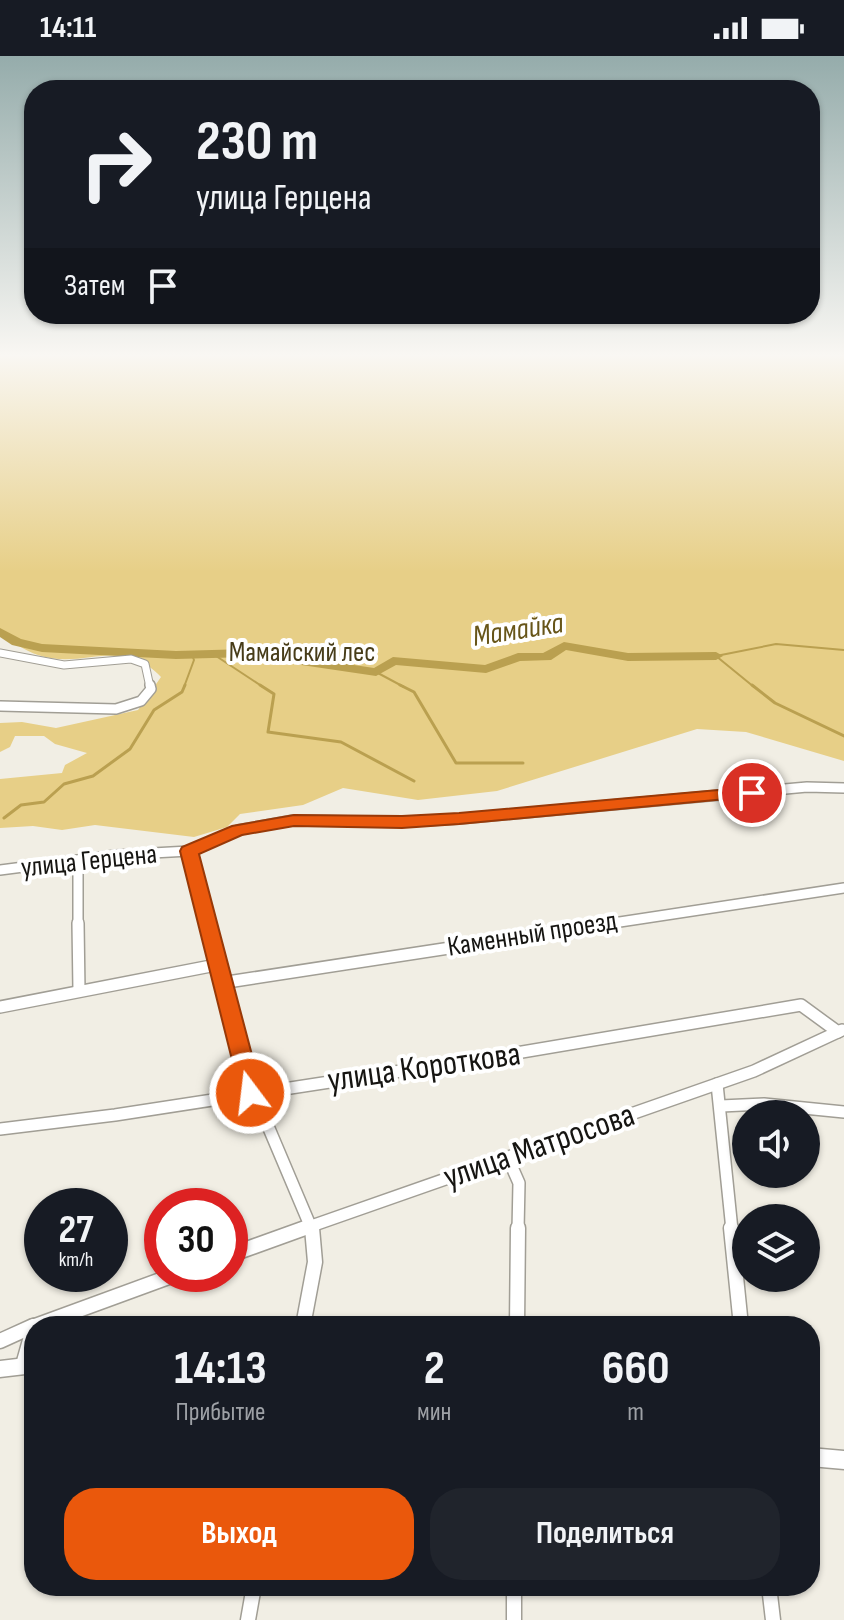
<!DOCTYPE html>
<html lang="ru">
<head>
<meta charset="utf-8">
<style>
	body { margin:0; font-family:"Sofia Sans Condensed",sans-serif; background:#20242c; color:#f1f3f6; height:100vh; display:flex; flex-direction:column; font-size:30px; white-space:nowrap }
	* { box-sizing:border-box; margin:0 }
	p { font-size:26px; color:#9ea1a6 }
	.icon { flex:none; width:44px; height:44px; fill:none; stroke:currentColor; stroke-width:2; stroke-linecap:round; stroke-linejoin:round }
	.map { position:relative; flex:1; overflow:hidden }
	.panel { position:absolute; left:24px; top:1260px; width:796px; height:280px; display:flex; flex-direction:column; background:#171b24; border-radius:32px; box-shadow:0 2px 6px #0004 }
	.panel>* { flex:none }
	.top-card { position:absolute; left:24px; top:24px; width:796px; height:244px; border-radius:32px; box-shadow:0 2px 6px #0004; background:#171b24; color:#f1f3f6; overflow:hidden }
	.buttons { position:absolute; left:732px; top:1044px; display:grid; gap:16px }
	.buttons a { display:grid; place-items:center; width:88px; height:88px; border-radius:50%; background:#171b24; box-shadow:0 2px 6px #0004; font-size:40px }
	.speed { position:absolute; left:24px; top:1132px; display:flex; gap:16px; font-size:40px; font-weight:700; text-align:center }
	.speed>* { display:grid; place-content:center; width:104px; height:104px; border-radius:50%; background:#171b24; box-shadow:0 2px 6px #0004; line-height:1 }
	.speed small { font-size:20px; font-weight:400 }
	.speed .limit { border:12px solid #d22; background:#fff; color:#111 }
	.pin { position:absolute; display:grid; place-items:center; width:68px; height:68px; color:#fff; margin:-34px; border:4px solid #fff; border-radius:50%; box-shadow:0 2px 8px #0007 }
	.me { position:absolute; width:88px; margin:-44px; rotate:345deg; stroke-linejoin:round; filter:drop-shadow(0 0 6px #0008) }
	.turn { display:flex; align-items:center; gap:28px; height:168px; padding:0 40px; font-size:36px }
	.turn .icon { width:104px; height:104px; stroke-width:2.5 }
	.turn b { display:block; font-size:56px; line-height:68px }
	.then { display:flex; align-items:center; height:76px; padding:0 40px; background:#0003; gap:16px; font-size:30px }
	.eta { display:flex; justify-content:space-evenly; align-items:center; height:136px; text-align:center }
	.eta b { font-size:48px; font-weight:700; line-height:56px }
	.primary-button { display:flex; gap:16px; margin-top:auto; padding:16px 40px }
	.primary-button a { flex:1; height:92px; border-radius:32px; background:#ea580c; color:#fff; font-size:32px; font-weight:700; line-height:92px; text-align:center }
	.primary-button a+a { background:#20242c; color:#f1f3f6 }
	.status { display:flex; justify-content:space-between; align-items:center; height:56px; padding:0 40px; background:#171b24; direction:ltr }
	.status svg { height:22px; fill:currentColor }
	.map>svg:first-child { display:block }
	.green { fill:#e7cf87 }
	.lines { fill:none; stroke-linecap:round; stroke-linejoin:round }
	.stream-far1 { stroke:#baa050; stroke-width:2 }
	.stream { stroke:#baa050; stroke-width:3 }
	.river { fill:#baa050; fill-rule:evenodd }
	.minor-far3-casing { stroke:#a19e95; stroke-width:9 }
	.minor-far2-casing { stroke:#a19e95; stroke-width:12 }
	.minor-far1-casing { stroke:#a19e95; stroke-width:14 }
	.minor-casing { stroke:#a19e95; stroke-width:17 }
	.major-casing { stroke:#a19e95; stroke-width:3 }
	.minor-far3 { stroke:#fff; stroke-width:7 }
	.minor-far2 { stroke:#fff; stroke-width:9 }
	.minor-far1 { stroke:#fff; stroke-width:11 }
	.minor { stroke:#fff; stroke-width:14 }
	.major { fill:#fff; fill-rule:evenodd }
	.route { fill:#ea580c; stroke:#983908; stroke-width:2 }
	.labels { text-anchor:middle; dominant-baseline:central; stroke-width:8; stroke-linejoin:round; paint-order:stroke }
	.park-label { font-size:28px; fill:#473c19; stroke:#fff }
	.street-label { font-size:28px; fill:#161512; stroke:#fff }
	.water-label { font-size:30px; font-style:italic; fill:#675519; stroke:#fff }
	.near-street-label { font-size:34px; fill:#161512; stroke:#fff }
</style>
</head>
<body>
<div class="status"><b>14:11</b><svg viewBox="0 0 49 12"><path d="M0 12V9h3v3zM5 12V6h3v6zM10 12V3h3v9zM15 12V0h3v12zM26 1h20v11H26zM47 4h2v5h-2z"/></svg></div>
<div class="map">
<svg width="844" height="1564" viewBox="0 0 844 1564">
	<rect width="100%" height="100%" fill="#f1eee4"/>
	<!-- green -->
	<path class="green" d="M 0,297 L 844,297 L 844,705 L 746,676 L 697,673 L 497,735 L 418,744 L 343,732 L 303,749 L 240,758 L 227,771 L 194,781 L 95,769 L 62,774 L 33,770 L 0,772 L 0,723 L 62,717 L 65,709 L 87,697 L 55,688 L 44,680 L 15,680 L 10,691 L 0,696 L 0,667 L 22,666 L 56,672 L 138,654 L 161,621 C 120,578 85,615 38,599 C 25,595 12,585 0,578 Z"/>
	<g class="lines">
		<!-- stream-far1 -->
		<g class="stream-far1">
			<path d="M 213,598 L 263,631"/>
			<path d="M 716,600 L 754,631"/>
			<path d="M 716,600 L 776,588 L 844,594"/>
			<path d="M 376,616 L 404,631"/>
			<path d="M 184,631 L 194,604 L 192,599"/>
		</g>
		<!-- stream -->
		<g class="stream">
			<path d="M 260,629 L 274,638 L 268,676 L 341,686 L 414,725"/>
			<path d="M 400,629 L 414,636 L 456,707 L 523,707"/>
			<path d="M 752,629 L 775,647 L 844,680"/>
			<path d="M 4,762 L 21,749 L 44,746 L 64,728 L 93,720 L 130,693 L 154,654 L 182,636 L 185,629"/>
		</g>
		<!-- river -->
		<path class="river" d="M 0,572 L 21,583 L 42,588 L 176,595 L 248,593 L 374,612 L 393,601 L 485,609 L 518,597 L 543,597 L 564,586 L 628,597 L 716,596 L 723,600 L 716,604 L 628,605 L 566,594 L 551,604 L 520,605 L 486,617 L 396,609 L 376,620 L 248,601 L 176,603 L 42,596 L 12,589 L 0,581 Z"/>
		<!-- minor-far3 casing -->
		<g class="minor-far3-casing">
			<path id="minor-far3" d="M 0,597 L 64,609 L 131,603 L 145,608 L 150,631"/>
		</g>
		<!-- minor-far2 casing -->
		<g class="minor-far2-casing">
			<g id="minor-far2">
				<path d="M 0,650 L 116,653 L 141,645 L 151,633 L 150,629"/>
				<path d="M 189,795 L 208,869"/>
				<path d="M 78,804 L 78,869"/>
				<path d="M 0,814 L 116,799 L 189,795 L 238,774 L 294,764 L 402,766 L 459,763 L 807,731 L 844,732"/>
				<path d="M 600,869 L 844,832"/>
			</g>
		</g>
		<!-- minor-far1 casing -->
		<g class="minor-far1-casing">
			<g id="minor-far1">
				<path d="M 78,867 L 79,935"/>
				<path d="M 207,867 L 250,1037"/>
				<path d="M 221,927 L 613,867"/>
				<path d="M 0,951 L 216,909"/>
				<path d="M 717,1028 L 732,1174"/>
				<path d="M 254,1037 L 312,1174"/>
				<path d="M 721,1050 L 764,1048 L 844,1056"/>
				<path d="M 0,1073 L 115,1059 L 492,1001 L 801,949 L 838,976"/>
				<path d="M 508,1102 L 519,1127 L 518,1174"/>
				<path d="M 300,1174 L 754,1015 L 842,974"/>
			</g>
		</g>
		<!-- minor casing -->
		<g class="minor-casing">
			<g id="minor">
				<path d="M 731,1172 L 741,1270"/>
				<path d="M 230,1199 L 305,1172"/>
				<path d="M 35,1270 L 177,1218"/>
				<path d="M 303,1270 L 315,1206 L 312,1172"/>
				<path d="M 517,1270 L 518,1172"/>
				<path d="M 0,1285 L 33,1270"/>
				<path d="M 23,1309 L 34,1270"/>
				<path d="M 514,1530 L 514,1564"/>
				<path d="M 769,1530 L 773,1564"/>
				<path d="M 248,1564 L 254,1530"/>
			</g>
		</g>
		<!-- major casing -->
		<g class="major-casing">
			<g id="major">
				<path d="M 34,1301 L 34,1317 L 0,1321 L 0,1305 Z"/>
				<path d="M 810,1392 L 844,1395 L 844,1413 L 810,1410 Z"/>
			</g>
		</g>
		<!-- minor-far3 -->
		<use href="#minor-far3" class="minor-far3"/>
		<!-- minor-far2 -->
		<use href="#minor-far2" class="minor-far2"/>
		<!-- minor-far1 -->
		<use href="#minor-far1" class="minor-far1"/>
		<!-- minor -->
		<use href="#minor" class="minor"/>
		<!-- major -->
		<use href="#major" class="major"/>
	</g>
	<!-- sky -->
	<linearGradient id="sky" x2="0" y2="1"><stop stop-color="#95acab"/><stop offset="0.58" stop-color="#f9f7f3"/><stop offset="1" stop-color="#f9f7f3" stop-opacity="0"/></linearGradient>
	<rect width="844" height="516" fill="url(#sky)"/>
	<!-- route -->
	<path class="route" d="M 752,731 L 758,733 L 761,737 L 758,740 L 459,768 L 402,772 L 294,770 L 242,779 L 199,798 L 262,1037 L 258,1044 L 250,1046 L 242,1044 L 180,795 L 182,791 L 232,770 L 294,759 L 402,760 L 459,757 Z"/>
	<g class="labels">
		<!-- park labels -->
		<g class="park-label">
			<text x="302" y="596">Мамайский лес</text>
		</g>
		<!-- street labels -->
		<g class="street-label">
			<text transform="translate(89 805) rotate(-6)">улица Герцена</text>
			<text transform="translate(532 878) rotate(-9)">Каменный проезд</text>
		</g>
		<!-- water labels -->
		<g class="water-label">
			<text transform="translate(518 574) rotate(-9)">Мамайка</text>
		</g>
		<!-- near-street labels -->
		<g class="near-street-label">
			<text transform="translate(424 1011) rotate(-8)">улица Короткова</text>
			<text transform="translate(539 1090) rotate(-19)">улица Матросова</text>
		</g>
	</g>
</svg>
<div class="buttons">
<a><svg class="icon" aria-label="sound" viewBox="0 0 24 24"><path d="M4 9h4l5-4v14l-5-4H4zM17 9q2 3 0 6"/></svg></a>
<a><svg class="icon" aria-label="layers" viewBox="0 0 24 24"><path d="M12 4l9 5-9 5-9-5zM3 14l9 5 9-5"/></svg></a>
</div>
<div class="speed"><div>27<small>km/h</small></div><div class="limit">30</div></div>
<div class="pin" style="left:752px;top:737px;background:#d93025"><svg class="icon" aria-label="arrive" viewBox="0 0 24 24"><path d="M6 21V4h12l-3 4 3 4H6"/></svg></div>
<svg class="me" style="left:250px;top:1037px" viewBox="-20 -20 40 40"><circle r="17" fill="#ea580c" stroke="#fff" stroke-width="3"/><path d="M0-11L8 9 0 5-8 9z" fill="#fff"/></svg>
<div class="top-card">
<div class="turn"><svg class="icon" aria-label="right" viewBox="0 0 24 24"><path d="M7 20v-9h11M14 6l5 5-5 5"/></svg><div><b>230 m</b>улица Герцена</div></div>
<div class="then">Затем<svg class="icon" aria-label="arrive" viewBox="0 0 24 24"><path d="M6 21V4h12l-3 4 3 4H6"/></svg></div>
</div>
<section class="panel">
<div class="eta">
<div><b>14:13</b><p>Прибытие</p></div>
<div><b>2</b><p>мин</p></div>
<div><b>660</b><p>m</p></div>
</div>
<div class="primary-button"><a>Выход</a><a>Поделиться</a></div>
</section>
</div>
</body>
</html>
